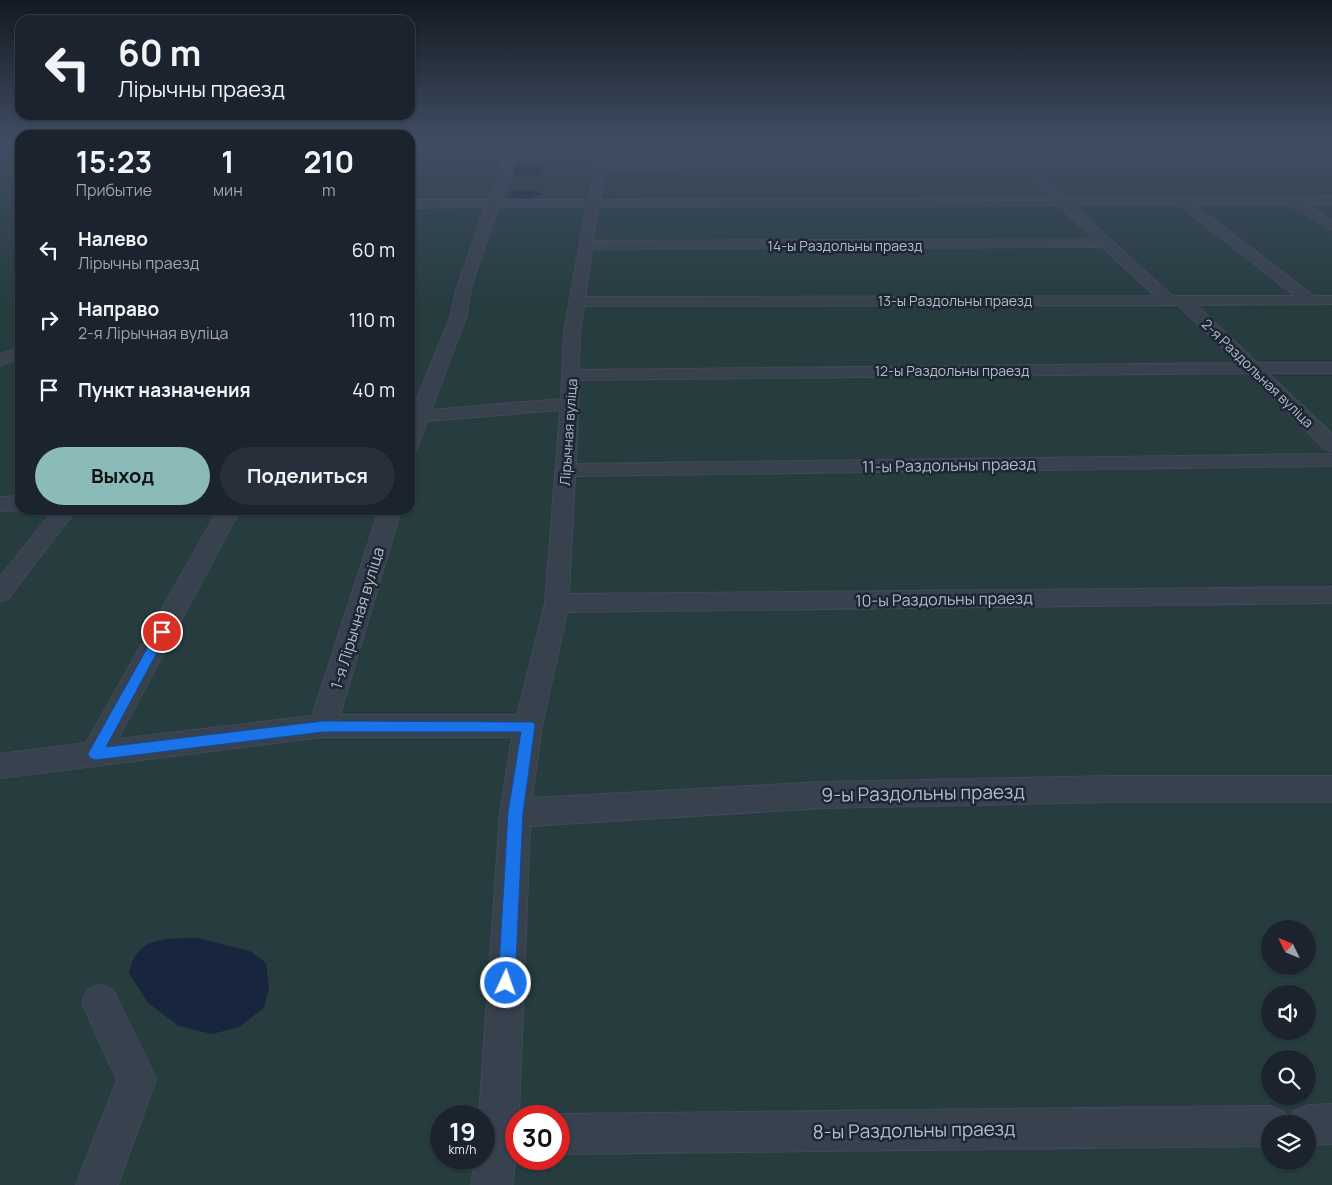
<!DOCTYPE html>
<html lang="ru">
<head>
<meta charset="utf-8">
<style>
	body { margin:0; font-family:Manrope,sans-serif; background:#282f3a; color:#f1f3f6; height:100vh; display:flex; flex-direction:column; font-size:19px; white-space:nowrap }
	* { box-sizing:border-box; margin:0 }
	p { font-size:16px; color:#a0a4aa }
	.icon { flex:none; width:28px; height:28px; fill:none; stroke:currentColor; stroke-width:2; stroke-linecap:round; stroke-linejoin:round }
	.map { position:relative; flex:1; overflow:hidden }
	.sheet { position:absolute; left:15px; top:130px; width:400px; height:385px; display:flex; flex-direction:column; background:#1b232e; border-radius:15px; box-shadow:0 1px 4px #0004,0 0 0 1px #39404a }
	.sheet>* { flex:none }
	.guide { position:absolute; left:15px; top:15px; width:400px; height:105px; border-radius:15px; box-shadow:0 1px 4px #0004,0 0 0 1px #39404a; background:#1b232e; color:#f1f3f6; overflow:hidden }
	.needle { width:32px; rotate:313deg }
	.controls { position:absolute; left:1261px; top:920px; display:grid; gap:10px }
	.controls a { display:grid; place-items:center; width:55px; height:55px; border-radius:50%; background:#1b232e; box-shadow:0 1px 4px #0004,0 0 0 1px #39404a; font-size:25px }
	.speed { position:absolute; left:430px; top:1105px; display:flex; gap:10px; font-size:25px; font-weight:700; text-align:center }
	.speed>* { display:grid; place-content:center; width:65px; height:65px; border-radius:50%; background:#1b232e; box-shadow:0 1px 4px #0004,0 0 0 1px #39404a; line-height:1 }
	.speed small { font-size:12px; font-weight:400 }
	.speed .limit { border:8px solid #d22; background:#fff; color:#111 }
	.pin { position:absolute; display:grid; place-items:center; width:42px; height:42px; color:#fff; margin:-21px; border:2px solid #fff; border-radius:50%; box-shadow:0 1px 5px #0007 }
	.me { position:absolute; width:55px; margin:-28px; rotate:3deg; stroke-linejoin:round; filter:drop-shadow(0 0 4px #0008) }
	.turn { display:flex; align-items:center; gap:18px; height:105px; padding:0 20px; font-size:22px }
	.turn .icon { width:65px; height:65px; stroke-width:2.5 }
	.turn b { display:block; font-size:35px; line-height:42px }
	.eta { display:flex; justify-content:space-evenly; align-items:center; height:85px; text-align:center }
	.eta b { font-size:30px; font-weight:700; line-height:35px }
	.action { display:flex; gap:10px; margin-top:auto; padding:10px 20px }
	.action a { flex:1; height:58px; border-radius:30px; background:#8bbbb9; color:#111; font-size:20px; font-weight:700; line-height:58px; text-align:center }
	.action a+a { background:#282f3a; color:#f1f3f6 }
	ul { padding:0; list-style:none }
	li { display:flex; align-items:center; gap:15px; height:70px; padding:0 20px }
	li div { flex:1 }
	li b { display:block; font-size:19px }
	li em { font-style:normal }
	.map>svg:first-child { display:block }
	.green { fill:#263c3f; fill-rule:evenodd }
	.water { fill:#17263c }
	.lines { fill:none; stroke-linecap:round; stroke-linejoin:round }
	.minor-casing { stroke:#414a57; stroke-width:2 }
	.minor { fill:#38414e; fill-rule:evenodd }
	.route { fill:#1a73e8; stroke:#114b97 }
	.labels { text-anchor:middle; dominant-baseline:central; stroke-width:5; stroke-linejoin:round; paint-order:stroke }
	.far-street-label { font-size:14px; fill:#b4bcc9; stroke:#1d2633 }
	.street-label { font-size:16px; fill:#b4bcc9; stroke:#1d2633 }
	.near-street-label { font-size:19px; fill:#b4bcc9; stroke:#1d2633 }
</style>
</head>
<body>
<div class="map">
<svg width="1332" height="1185" viewBox="0 0 1332 1185">
	<rect width="100%" height="100%" fill="#242f3e"/>
	<!-- green -->
	<path class="green" d="M 0,139 L 20,139 L 20,510 L 410,510 L 410,139 L 1332,139 L 1332,1185 L 0,1185 ZM 1270,929 L 1308,929 L 1308,966 L 1270,966 ZM 1270,994 L 1308,994 L 1308,1031 L 1270,1031 ZM 1270,1059 L 1308,1059 L 1308,1096 L 1270,1096 ZM 441,1116 L 484,1116 L 484,1159 L 441,1159 ZM 516,1116 L 559,1116 L 559,1159 L 516,1159 ZM 1270,1124 L 1308,1124 L 1308,1161 L 1270,1161 Z"/>
	<!-- water -->
	<g class="water">
		<path d="M 516,165 L 543,166 L 542,174 L 514,176 L 514,167 Z"/>
		<path d="M 517,190 L 539,191 L 541,194 L 530,199 L 509,197 L 512,192 Z"/>
		<path d="M 198,938 L 250,951 L 266,963 L 269,988 L 264,1008 L 239,1027 L 212,1034 L 179,1026 L 148,1003 L 129,973 C 136,935 167,939 198,938 Z"/>
	</g>
	<g class="lines">
		<!-- minor casing -->
		<g class="minor-casing">
			<g id="minor">
				<path d="M 422,139 L 432,139 L 414,162 L 410,163 L 410,153 Z"/>
				<path d="M 510,139 L 520,139 L 508,185 L 500,200 L 588,200 L 594,179 L 594,139 L 604,139 L 606,162 L 1014,161 L 993,139 L 1003,139 L 1026,161 L 1332,160 L 1332,166 L 1033,167 L 1065,198 L 1332,196 L 1332,204 L 1304,204 L 1332,221 L 1332,230 L 1287,204 L 1193,204 L 1314,296 L 1332,296 L 1332,304 L 1196,305 L 1257,363 L 1332,363 L 1332,373 L 1268,373 L 1332,434 L 1332,451 L 1325,449 L 1248,373 L 579,380 L 576,464 L 1332,454 L 1332,466 L 575,476 L 569,594 L 1332,587 L 1332,603 L 567,612 L 542,726 L 532,798 L 823,782 L 1109,776 L 1332,776 L 1332,802 L 1109,802 L 823,808 L 530,826 L 519,1116 L 516,1116 L 516,1152 L 513,1185 L 471,1185 L 475,1159 L 484,1159 L 484,1116 L 479,1116 L 500,813 L 512,737 L 323,737 L 0,778 L 0,754 L 86,743 L 218,510 L 240,510 L 118,739 L 312,716 L 379,510 L 401,510 L 340,715 L 517,715 L 545,603 L 560,410 L 427,421 L 417,450 L 410,452 L 410,411 L 412,411 L 450,318 L 457,288 L 485,207 L 410,208 L 410,200 L 489,200 L 496,185 ZM 1021,167 L 1052,198 L 600,200 L 606,168 ZM 1178,204 L 1295,296 L 1172,296 L 1073,205 ZM 1059,205 L 1094,239 L 593,241 L 598,207 ZM 498,207 L 586,207 L 564,333 L 561,399 L 431,410 L 466,318 L 471,288 ZM 1102,247 L 1155,296 L 585,297 L 592,249 ZM 1178,305 L 1238,363 L 579,370 L 580,333 L 584,306 Z"/>
				<path d="M 20,348 L 20,359 L 0,365 L 0,354 Z"/>
				<path d="M 20,496 L 20,510 L 0,511 L 0,497 Z"/>
				<path d="M 54,510 L 76,510 L 8,599 L 0,601 L 0,577 Z"/>
				<path d="M 100,985 L 113,990 L 156,1079 L 118,1185 L 76,1185 L 117,1080 L 82,1003 L 87,990 Z"/>
				<path d="M 1332,1104 L 1332,1144 L 1308,1145 L 1308,1124 L 1270,1124 L 1270,1146 L 559,1154 L 559,1116 L 554,1116 L 559,1114 L 1270,1106 L 1284,1112 L 1289,1123 L 1294,1111 L 1308,1105 Z"/>
			</g>
		</g>
		<!-- minor -->
		<use href="#minor" class="minor"/>
	</g>
	<!-- sky -->
	<linearGradient id="sky" x2="0" y2="1"><stop stop-color="#141a22"/><stop offset="0.46" stop-color="#3f4d63"/><stop offset="1" stop-color="#3f4d63" stop-opacity="0"/></linearGradient>
	<rect width="1332" height="305" fill="url(#sky)"/>
	<!-- route -->
	<path class="route" d="M 162,627 L 168,632 L 106,747 L 323,721 L 533,722 L 535,726 L 523,813 L 515,983 L 512,989 L 506,992 L 500,989 L 498,983 L 508,813 L 521,732 L 323,732 L 95,760 L 90,758 L 88,754 L 90,750 L 158,629 Z"/>
	<g class="labels">
		<!-- far-street labels -->
		<g class="far-street-label">
			<text x="845" y="245">14-ы Раздольны праезд</text>
			<text x="955" y="300">13-ы Раздольны праезд</text>
			<text x="952" y="370">12-ы Раздольны праезд</text>
			<text transform="translate(1258 373) rotate(44)">2-я Раздольная вуліца</text>
			<text transform="translate(568 432) rotate(-86)">Лірычная вуліца</text>
		</g>
		<!-- street labels -->
		<g class="street-label">
			<text transform="translate(949 465) rotate(-1)">11-ы Раздольны праезд</text>
			<text transform="translate(944 599) rotate(-1)">10-ы Раздольны праезд</text>
			<text transform="translate(357 618) rotate(-73)">1-я Лірычная вуліца</text>
		</g>
		<!-- near-street labels -->
		<g class="near-street-label">
			<text transform="translate(923 793) rotate(-1)">9-ы Раздольны праезд</text>
			<text transform="translate(914 1130) rotate(-1)">8-ы Раздольны праезд</text>
		</g>
	</g>
</svg>
<div class="controls">
<a><svg class="needle" viewBox="-14 -14 28 28"><path d="M0-13l5 13h-10z" fill="#e53935"/><path d="M0 13l5-13h-10z" fill="#a0a4aa"/></svg></a>
<a><svg class="icon" aria-label="sound" viewBox="0 0 24 24"><path d="M4 9h4l5-4v14l-5-4H4zM17 9q2 3 0 6"/></svg></a>
<a><svg class="icon" aria-label="search" viewBox="0 0 24 24"><circle cx="10" cy="10" r="6"/><path d="M15 15l6 6"/></svg></a>
<a><svg class="icon" aria-label="layers" viewBox="0 0 24 24"><path d="M12 4l9 5-9 5-9-5zM3 14l9 5 9-5"/></svg></a>
</div>
<div class="speed"><div>19<small>km/h</small></div><div class="limit">30</div></div>
<div class="pin" style="left:162px;top:632px;background:#d93025"><svg class="icon" aria-label="arrive" viewBox="0 0 24 24"><path d="M6 21V4h12l-3 4 3 4H6"/></svg></div>
<svg class="me" style="left:506px;top:983px" viewBox="-20 -20 40 40"><circle r="17" fill="#1a73e8" stroke="#fff" stroke-width="3"/><path d="M0-11L8 9 0 5-8 9z" fill="#fff"/></svg>
<div class="guide">
<div class="turn"><svg class="icon" aria-label="left" viewBox="0 0 24 24"><path d="M17 20v-9H6M10 6l-5 5 5 5"/></svg><div><b>60 m</b>Лірычны праезд</div></div>
</div>
<section class="sheet">
<div class="eta">
<div><b>15:23</b><p>Прибытие</p></div>
<div><b>1</b><p>мин</p></div>
<div><b>210</b><p>m</p></div>
</div>
<ul>
<li><svg class="icon" aria-label="left" viewBox="0 0 24 24"><path d="M17 20v-9H6M10 6l-5 5 5 5"/></svg><div><b>Налево</b><p>Лірычны праезд</p></div><em>60 m</em></li>
<li><svg class="icon" aria-label="right" viewBox="0 0 24 24"><path d="M7 20v-9h11M14 6l5 5-5 5"/></svg><div><b>Направо</b><p>2-я Лірычная вуліца</p></div><em>110 m</em></li>
<li><svg class="icon" aria-label="arrive" viewBox="0 0 24 24"><path d="M6 21V4h12l-3 4 3 4H6"/></svg><div><b>Пункт назначения</b></div><em>40 m</em></li>
</ul>
<div class="action"><a>Выход</a><a>Поделиться</a></div>
</section>
</div>
</body>
</html>
